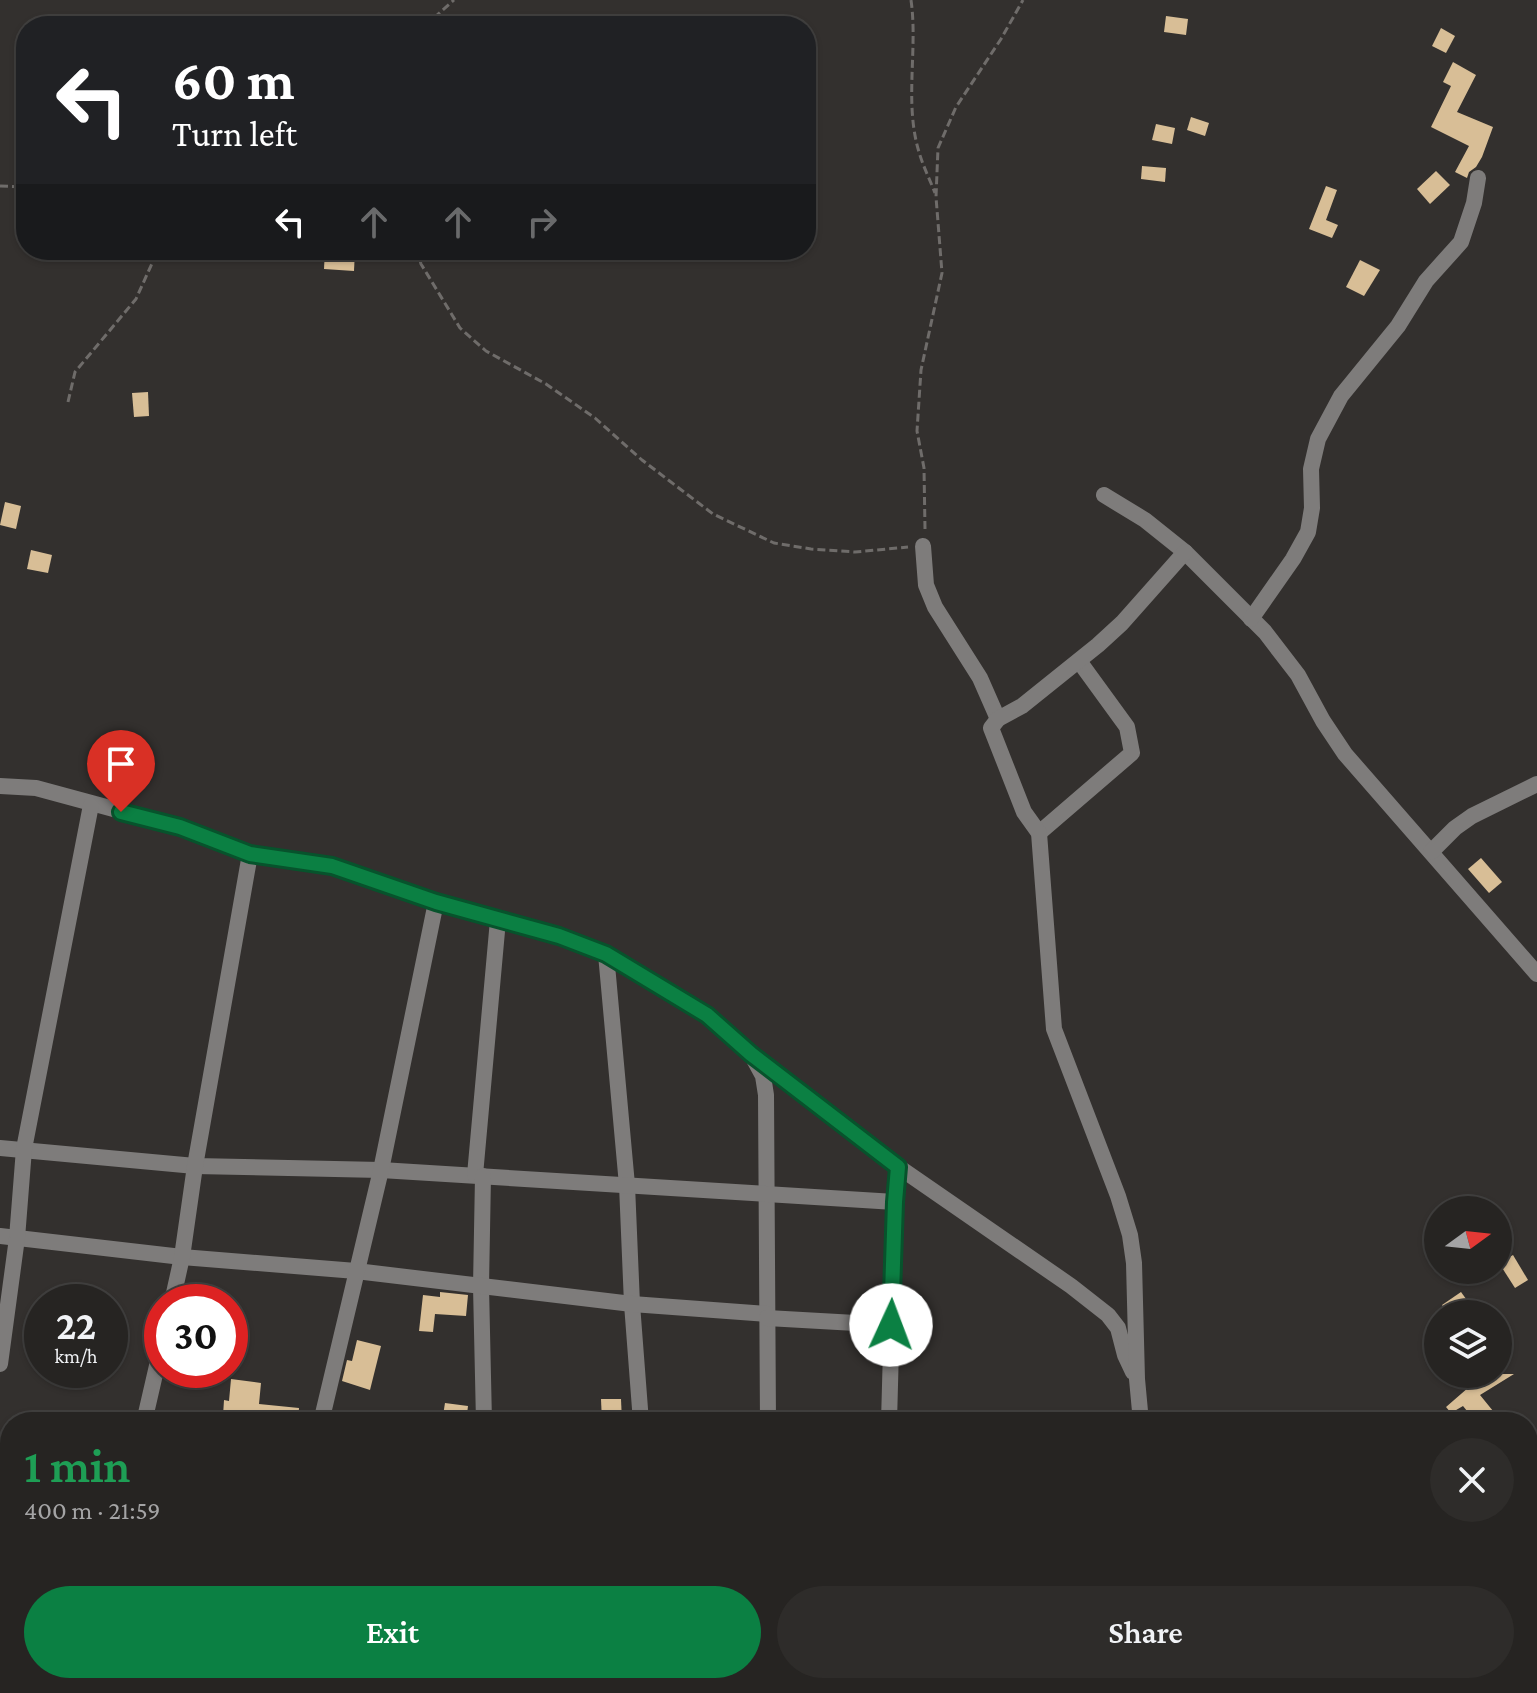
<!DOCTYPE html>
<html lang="en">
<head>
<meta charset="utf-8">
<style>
	body { margin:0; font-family:"Crimson Pro",serif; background:#2e2c2a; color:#f1f3f6; height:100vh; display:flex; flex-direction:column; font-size:30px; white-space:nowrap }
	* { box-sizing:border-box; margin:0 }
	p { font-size:26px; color:#a4a4a5 }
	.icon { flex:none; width:44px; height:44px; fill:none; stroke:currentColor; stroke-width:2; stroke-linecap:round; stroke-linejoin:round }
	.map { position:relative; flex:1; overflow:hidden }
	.drawer { position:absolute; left:0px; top:1412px; width:1538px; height:282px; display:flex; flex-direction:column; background:#262422; border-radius:32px 32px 0 0; box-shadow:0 2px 6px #0004,0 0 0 2px #424140 }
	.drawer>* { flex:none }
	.guide { position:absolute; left:16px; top:16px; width:800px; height:244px; border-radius:32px; box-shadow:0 2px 6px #0004,0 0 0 2px #424140; background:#202124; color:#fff; overflow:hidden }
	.needle { width:52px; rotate:75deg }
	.buttons { position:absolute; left:1424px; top:1196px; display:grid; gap:16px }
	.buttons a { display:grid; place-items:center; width:88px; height:88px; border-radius:50%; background:#262422; box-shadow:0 2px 6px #0004,0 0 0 2px #424140; font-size:40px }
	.speed { position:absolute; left:24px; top:1284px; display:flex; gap:16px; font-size:40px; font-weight:700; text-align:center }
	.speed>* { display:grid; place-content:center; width:104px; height:104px; border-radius:50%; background:#262422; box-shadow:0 2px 6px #0004,0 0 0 2px #424140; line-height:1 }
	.speed small { font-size:20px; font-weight:400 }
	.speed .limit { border:12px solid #d22; background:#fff; color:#111 }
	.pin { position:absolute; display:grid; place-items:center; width:68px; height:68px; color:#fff; margin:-82px -34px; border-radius:50% 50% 50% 0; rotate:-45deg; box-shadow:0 0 8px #0007 }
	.pin .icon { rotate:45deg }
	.me { position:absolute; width:88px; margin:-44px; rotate:2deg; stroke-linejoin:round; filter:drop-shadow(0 0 6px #0008) }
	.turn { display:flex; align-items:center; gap:28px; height:168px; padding:0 24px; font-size:36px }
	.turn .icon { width:104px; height:104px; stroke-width:2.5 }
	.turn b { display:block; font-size:56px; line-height:68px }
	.lanes { display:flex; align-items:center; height:76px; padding:0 24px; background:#0003; justify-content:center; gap:40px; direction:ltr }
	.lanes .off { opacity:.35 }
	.round { display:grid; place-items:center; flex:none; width:84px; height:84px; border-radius:42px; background:#2e2c2a }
	.summary { display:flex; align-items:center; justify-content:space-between; height:136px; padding:0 24px }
	h1 { font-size:48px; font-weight:600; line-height:60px; color:#1e9e55 }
	.action { display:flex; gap:16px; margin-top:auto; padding:16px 24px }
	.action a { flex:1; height:92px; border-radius:48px; background:#0b8043; color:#fff; font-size:32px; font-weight:600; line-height:92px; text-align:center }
	.action a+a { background:#2e2c2a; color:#f1f3f6 }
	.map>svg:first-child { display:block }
	.building { fill:#d8be96 }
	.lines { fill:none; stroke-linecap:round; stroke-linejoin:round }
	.path { stroke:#6f6c6a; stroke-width:3; stroke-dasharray:8 4; stroke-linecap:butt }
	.minor { stroke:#7e7c7b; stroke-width:16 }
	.route-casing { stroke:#07532c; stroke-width:20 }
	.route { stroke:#0b8043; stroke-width:14 }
</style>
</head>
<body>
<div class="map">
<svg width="1537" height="1693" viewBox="0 0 1537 1693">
	<rect width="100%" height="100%" fill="#33302e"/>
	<!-- building -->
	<g class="building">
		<path d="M 1166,16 L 1188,19 L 1186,35 L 1164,32 Z"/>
		<path d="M 1441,28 L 1455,36 L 1446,53 L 1432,46 Z"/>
		<path d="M 1453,62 L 1476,75 L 1457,112 L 1493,127 L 1482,157 L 1476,167 L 1469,172 L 1467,178 L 1455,172 L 1469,146 L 1431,127 L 1451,86 L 1443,82 Z"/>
		<path d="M 1191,117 L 1209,123 L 1205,136 L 1187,130 Z"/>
		<path d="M 1156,124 L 1175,128 L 1172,144 L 1152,140 Z"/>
		<path d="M 1142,166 L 1166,168 L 1165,182 L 1141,179 Z"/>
		<path d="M 1436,171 L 1450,185 L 1430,204 L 1417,189 Z"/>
		<path d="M 1326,186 L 1337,190 L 1326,220 L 1338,225 L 1332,238 L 1309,229 Z"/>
		<path d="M 325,250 L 355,250 L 354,271 L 324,269 Z"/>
		<path d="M 1360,260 L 1380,270 L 1364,296 L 1346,287 Z"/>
		<path d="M 148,392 L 149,416 L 134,417 L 132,393 Z"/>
		<path d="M 5,502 L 21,506 L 16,529 L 0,525 Z"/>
		<path d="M 31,550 L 52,555 L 48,573 L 27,569 Z"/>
		<path d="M 1481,858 L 1502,882 L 1489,893 L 1468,869 Z"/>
		<path d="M 1513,1255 L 1528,1280 L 1515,1288 L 1499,1263 Z"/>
		<path d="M 440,1292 L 468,1295 L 466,1316 L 435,1314 L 433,1332 L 419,1331 L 423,1295 L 440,1297 Z"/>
		<path d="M 1461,1292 L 1477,1314 L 1448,1314 L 1442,1305 Z"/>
		<path d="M 357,1340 L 381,1346 L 370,1390 L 342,1381 L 347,1360 L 352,1361 Z"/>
		<path d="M 1484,1374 L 1514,1374 L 1480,1395 L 1502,1422 L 1476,1422 L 1463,1406 L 1451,1413 L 1446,1407 Z"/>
		<path d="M 231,1379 L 261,1383 L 259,1404 L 299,1408 L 298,1422 L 223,1416 L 224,1400 L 229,1401 Z"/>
		<path d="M 601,1399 L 621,1399 L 622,1422 L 602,1422 Z"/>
		<path d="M 445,1403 L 468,1406 L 466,1422 L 442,1422 Z"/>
	</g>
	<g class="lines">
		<!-- path -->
		<g class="path">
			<path d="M 911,0 C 918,49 904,103 919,152 C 923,166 930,180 935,193"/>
			<path d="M 425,26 L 454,0"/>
			<path d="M 0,186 L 26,187"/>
			<path d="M 417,250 L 421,264 L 460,328 L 486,351 L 546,384 L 595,418 L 642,460 L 713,514 L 774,543 L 811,549 L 855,552 L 908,547"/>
			<path d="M 68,402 L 75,372 L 136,299 L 158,250"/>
			<path d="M 925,529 L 924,468 L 917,431 L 921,370 L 942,273 L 936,197 L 938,148 L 956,107 L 1001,39 L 1023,0"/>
		</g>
		<!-- minor -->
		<g class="minor">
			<path d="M 1104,495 L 1145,520 L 1185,552 L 1265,632 L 1298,675 L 1323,721 L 1345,754 L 1537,974"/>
			<path d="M 923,546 L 926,585 L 935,607 L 980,678 L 998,719"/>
			<path d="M 1251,619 L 1293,559 L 1308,532 L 1312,508 L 1311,469 L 1318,439 L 1341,396 L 1398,326 L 1426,281 L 1461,242 L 1474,203 L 1478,178"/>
			<path d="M 0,786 L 36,788 L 180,827 L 250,854 L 332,866 L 436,902 L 559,936 L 606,954 L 707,1015 L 751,1054 L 763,1076 L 766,1095 L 768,1422"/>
			<path d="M 1039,833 L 1132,753 L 1127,727 L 1079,661"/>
			<path d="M 1431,852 L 1455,828 L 1472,816 L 1537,784"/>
			<path d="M 606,954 L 627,1185 L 632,1304 L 641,1422"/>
			<path d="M 758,1060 L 874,1150 L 1071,1286 L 1108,1315 L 1118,1328 L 1125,1355 L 1133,1372"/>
			<path d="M 0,1148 L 195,1166 L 381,1170 L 895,1202"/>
			<path d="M 475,1175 L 498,920"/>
			<path d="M 483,1176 L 481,1286 L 484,1422"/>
			<path d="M 0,1236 L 182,1257 L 356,1271 L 632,1304 L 767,1314"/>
			<path d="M 172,1302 L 182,1257 L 195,1166 L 250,854"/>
			<path d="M 767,1318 L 891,1325"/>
			<path d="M 0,1364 L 17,1238 L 24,1149 L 91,805"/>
			<path d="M 144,1422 L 162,1344"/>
			<path d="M 321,1422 L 381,1170 L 436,902"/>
			<path d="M 889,1422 L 895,1202 L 898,1167"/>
			<path d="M 1141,1422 L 1137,1379 L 1134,1263 L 1130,1235 L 1118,1196 L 1054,1029 L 1039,833 L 1024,812 L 991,728 L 998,719 L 1022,706 L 1098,645 L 1122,623 L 1185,552"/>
			<path d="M 0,1599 L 10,1599"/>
			<path d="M 1528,1613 L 1535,1628 L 1537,1647"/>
			<path d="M 774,1684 L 774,1693"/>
			<path d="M 1159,1684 L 1160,1693"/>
			<path d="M 34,1693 L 38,1684"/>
			<path d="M 555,1693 L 557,1684"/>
		</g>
	</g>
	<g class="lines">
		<!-- route casing -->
		<g class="route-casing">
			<path id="route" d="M 121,812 L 180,827 L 250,854 L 332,866 L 436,902 L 559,936 L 606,954 L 707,1015 L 751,1054 L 898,1167 L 895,1202 L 891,1325"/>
		</g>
		<!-- route -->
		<use href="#route" class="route"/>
	</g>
</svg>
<div class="buttons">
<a><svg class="needle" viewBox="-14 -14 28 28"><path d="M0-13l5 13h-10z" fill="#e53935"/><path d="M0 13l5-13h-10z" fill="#a4a4a5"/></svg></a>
<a><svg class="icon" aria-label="layers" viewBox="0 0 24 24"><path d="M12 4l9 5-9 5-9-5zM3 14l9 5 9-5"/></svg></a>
</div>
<div class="speed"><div>22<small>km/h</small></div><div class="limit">30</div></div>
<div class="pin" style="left:121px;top:812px;background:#d93025"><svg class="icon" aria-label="arrive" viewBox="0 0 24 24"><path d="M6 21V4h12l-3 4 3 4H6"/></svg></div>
<svg class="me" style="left:891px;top:1325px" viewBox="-20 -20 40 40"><circle r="19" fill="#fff"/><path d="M0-13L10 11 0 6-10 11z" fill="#0b8043"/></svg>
<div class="guide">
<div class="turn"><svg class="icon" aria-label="left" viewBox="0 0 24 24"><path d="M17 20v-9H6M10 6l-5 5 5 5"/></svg><div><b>60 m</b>Turn left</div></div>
<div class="lanes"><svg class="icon" aria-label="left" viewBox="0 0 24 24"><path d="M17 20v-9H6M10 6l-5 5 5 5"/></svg><svg class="icon off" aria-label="ahead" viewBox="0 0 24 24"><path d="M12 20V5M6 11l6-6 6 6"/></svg><svg class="icon off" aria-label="ahead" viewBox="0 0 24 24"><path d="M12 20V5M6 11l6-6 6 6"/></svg><svg class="icon off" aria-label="right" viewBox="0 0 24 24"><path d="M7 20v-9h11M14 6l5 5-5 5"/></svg></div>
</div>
<section class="drawer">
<div class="summary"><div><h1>1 min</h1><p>400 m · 21:59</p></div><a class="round"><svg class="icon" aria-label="close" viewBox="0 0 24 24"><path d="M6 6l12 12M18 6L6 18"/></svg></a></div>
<div class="action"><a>Exit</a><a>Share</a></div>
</section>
</div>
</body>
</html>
